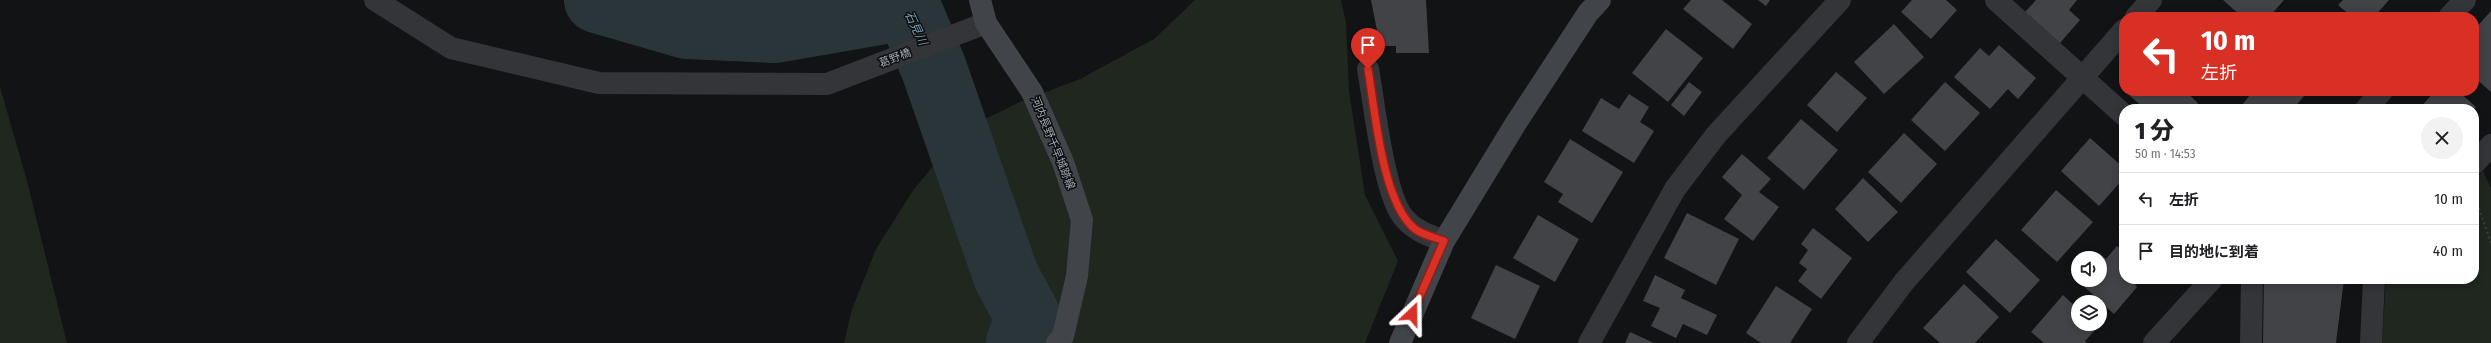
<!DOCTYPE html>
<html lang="ja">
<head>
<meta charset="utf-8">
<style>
	body { margin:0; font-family:"Fira Sans Condensed","Noto Sans JP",sans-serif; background:#f2f2f2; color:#202124; height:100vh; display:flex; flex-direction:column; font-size:15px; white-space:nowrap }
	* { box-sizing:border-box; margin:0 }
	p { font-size:13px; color:#757577 }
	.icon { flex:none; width:22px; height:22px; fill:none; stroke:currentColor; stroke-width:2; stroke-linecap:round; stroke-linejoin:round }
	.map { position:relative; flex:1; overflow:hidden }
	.drawer { position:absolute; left:2119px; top:104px; width:360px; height:180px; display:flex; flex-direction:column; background:#fff; border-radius:16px; box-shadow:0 2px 10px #0003 }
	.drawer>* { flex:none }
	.top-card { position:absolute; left:2119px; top:12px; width:360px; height:84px; border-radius:16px; box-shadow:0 2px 10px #0003; background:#d93025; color:#fff; overflow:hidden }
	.tools { position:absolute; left:2071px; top:251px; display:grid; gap:8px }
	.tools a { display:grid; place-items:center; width:36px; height:36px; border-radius:50%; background:#fff; box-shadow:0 2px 10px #0003; font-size:20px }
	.pin { position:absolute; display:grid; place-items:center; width:34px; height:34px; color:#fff; margin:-41px -17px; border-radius:50% 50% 50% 0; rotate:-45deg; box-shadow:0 0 4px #0007 }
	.pin .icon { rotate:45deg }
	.me { position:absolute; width:44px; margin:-22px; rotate:23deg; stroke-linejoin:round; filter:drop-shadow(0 0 3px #0008) }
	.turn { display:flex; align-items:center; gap:14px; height:84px; padding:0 16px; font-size:18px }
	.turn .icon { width:52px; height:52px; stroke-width:2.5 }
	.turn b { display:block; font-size:28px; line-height:34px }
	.round { display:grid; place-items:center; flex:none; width:42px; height:42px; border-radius:21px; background:#f2f2f2 }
	.head { display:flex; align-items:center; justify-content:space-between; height:68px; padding:0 16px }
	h1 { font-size:24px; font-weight:800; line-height:30px }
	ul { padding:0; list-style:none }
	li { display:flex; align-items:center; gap:12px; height:52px; padding:0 16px; border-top:1px solid #e0e0e0 }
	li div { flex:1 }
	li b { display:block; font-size:15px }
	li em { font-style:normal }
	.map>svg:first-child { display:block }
	.green { fill:#1f271f }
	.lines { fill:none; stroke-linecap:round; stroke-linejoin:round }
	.stream { stroke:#2a353a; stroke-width:11 }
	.river { stroke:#2a353a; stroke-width:66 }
	.building { fill:#414347 }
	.path { stroke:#393c40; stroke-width:2.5; stroke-dasharray:2 3; stroke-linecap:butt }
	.street { stroke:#333539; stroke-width:22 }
	.secondary { stroke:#414449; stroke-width:22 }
	.route-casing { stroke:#8d1f18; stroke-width:10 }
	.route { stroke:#d93025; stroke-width:7 }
	.labels { text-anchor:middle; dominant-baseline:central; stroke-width:3; stroke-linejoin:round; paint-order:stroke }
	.street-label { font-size:11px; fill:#a3aab5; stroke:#0d0e0f }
	.water-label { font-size:12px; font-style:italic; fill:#799cb2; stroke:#0d0e0f }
</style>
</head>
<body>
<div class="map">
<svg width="2491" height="343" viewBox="0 0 2491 343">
	<rect width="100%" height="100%" fill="#121314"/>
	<!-- green -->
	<g class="green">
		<path d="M 1195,0 L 1341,0 L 1346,23 L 1349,91 L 1365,195 L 1398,261 L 1365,343 L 844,343 L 852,309 L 876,249 L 914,189 L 964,129 L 1020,102 L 1080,79 L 1154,39 Z"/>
		<path d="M 0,87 L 27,181 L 67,343 L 0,343 Z"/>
		<path d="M 2483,171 L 2491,188 L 2491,343 L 2382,343 L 2386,279 L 2474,279 L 2474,181 Z"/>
	</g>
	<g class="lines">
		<!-- stream -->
		<path class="stream" d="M 908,0 L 908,7"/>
		<!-- river -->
		<path class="river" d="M 597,0 L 687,26 L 775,30 L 908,7 L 934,69 L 1006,276 L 1028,317 L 1019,343"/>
	</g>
	<!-- building -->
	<g class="building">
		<path d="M 1371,0 L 1426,0 L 1429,53 L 1396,53 L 1396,46 L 1380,46 Z"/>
		<path d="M 1691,0 L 1722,0 L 1752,24 L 1733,49 L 1683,9 Z"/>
		<path d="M 1758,0 L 1770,0 L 1766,6 Z"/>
		<path d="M 1912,0 L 1946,0 L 1957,10 L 1931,39 L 1901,12 Z"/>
		<path d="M 2036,0 L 2077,0 L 2069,10 L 2080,20 L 2060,43 L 2025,12 Z"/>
		<path d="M 2223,0 L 2284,0 L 2269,17 L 2242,17 Z"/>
		<path d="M 2343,0 L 2389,0 L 2374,17 L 2352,17 L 2338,5 Z"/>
		<path d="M 2491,11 L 2491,92 L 2474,77 L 2474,48 L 2479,42 L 2474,37 L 2474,30 Z"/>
		<path d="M 1894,24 L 1924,57 L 1884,94 L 1854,62 Z"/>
		<path d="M 1666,29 L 1703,58 L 1668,102 L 1632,73 Z"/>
		<path d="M 1999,45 L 2036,78 L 2018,99 L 2008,89 L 1990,109 L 1954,77 L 1980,48 L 1989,56 Z"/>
		<path d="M 1836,72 L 1867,98 L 1837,132 L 1807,105 Z"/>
		<path d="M 1689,82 L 1702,92 L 1684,116 L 1671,105 Z"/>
		<path d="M 1945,82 L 1980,113 L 1945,151 L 1911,120 Z"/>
		<path d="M 2133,91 L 2185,91 L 2198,103 L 2193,109 L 2145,109 L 2129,95 Z"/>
		<path d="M 2253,91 L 2301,91 L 2305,95 L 2293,109 L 2239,109 Z"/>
		<path d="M 2435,91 L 2458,91 L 2476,107 L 2474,109 L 2419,109 Z"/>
		<path d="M 1629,94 L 1649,107 L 1640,122 L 1654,131 L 1634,163 L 1582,131 L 1601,98 L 1619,109 Z"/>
		<path d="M 1801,119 L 1838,150 L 1804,190 L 1767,158 Z"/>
		<path d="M 1904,133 L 1937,164 L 1901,203 L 1868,172 Z"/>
		<path d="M 2090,138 L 2124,168 L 2124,178 L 2099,206 L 2061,171 Z"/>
		<path d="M 1570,139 L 1623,172 L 1592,223 L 1558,202 L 1563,194 L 1544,182 Z"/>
		<path d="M 1742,154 L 1771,179 L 1759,192 L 1779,207 L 1753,241 L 1724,219 L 1742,195 L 1722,177 Z"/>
		<path d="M 1863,178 L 1898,212 L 1868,242 L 1835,209 Z"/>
		<path d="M 2056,190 L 2093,222 L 2057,262 L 2021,230 Z"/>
		<path d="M 1687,213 L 1739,239 L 1716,285 L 1664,258 Z"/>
		<path d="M 1538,215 L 1579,239 L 1555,282 L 1513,258 Z"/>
		<path d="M 1813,228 L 1852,258 L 1821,299 L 1798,281 L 1807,269 L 1799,263 L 1808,250 L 1801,244 Z"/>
		<path d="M 1996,239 L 2040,280 L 2010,313 L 1966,272 Z"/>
		<path d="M 2117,246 L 2124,252 L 2124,279 L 2140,279 L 2135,285 L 2137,287 L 2114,314 L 2076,279 L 2078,276 L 2078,280 L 2100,280 L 2100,258 L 2094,258 L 2099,253 L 2106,259 Z"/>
		<path d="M 1496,265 L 1540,286 L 1515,339 L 1471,318 Z"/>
		<path d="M 1655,275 L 1685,290 L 1681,298 L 1717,315 L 1707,335 L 1683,324 L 1676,338 L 1651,326 L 1660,308 L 1643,301 Z"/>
		<path d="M 2264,279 L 2344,279 L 2336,343 L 2263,343 Z"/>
		<path d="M 1964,284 L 1999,317 L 1975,343 L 1940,343 L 1923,328 Z"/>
		<path d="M 1776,286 L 1812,309 L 1790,343 L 1761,343 L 1746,333 Z"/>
		<path d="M 2063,295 L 2078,309 L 2078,324 L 2095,324 L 2098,327 L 2085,341 L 2087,343 L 2044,343 L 2031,332 Z"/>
		<path d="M 1630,332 L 1654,343 L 1625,343 Z"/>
	</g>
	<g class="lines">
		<!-- path -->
		<path class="path" d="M 2474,194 L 2491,243"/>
		<!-- street -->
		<g class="street">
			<path d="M 375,0 L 451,48 L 599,83 L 827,84 L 986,23"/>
			<path d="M 1996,0 L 2124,115"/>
			<path d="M 2136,17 L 2151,0"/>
			<path d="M 2449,17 L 2465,0"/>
			<path d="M 1368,69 C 1374,102 1384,196 1404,218 C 1415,231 1428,235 1444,241"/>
			<path d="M 2366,109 L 2382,91"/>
			<path d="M 2474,164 L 2491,145"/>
			<path d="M 1589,343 L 1675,189 L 1716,135 L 1840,0"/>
			<path d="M 1858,343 L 1904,282 L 2124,30"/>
			<path d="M 2154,343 L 2212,279"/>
			<path d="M 2251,343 L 2252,279"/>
			<path d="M 2371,343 L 2374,279"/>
		</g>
		<!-- secondary -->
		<g class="secondary">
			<path d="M 980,0 L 986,23 L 1032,92 L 1063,162 L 1082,220 L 1077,276 L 1063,336 L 1057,343"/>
			<path d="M 1400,343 L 1444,241 L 1516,123 L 1588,13 L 1600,0"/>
		</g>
	</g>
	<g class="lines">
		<!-- route casing -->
		<g class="route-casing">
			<path id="route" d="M 1368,69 C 1375,110 1382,203 1415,229 C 1422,235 1435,237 1444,241 L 1412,314"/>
		</g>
		<!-- route -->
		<use href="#route" class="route"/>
	</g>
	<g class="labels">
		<!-- street labels -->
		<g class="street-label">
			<text transform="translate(895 58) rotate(-21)">葛野橋</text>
			<text transform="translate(1053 143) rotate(68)">河内長野千早城跡線</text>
		</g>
		<!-- water labels -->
		<g class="water-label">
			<text transform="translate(916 28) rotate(65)">石見川</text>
		</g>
	</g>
</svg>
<div class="tools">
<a><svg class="icon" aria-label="sound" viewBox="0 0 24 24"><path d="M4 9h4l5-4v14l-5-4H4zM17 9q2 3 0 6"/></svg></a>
<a><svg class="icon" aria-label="layers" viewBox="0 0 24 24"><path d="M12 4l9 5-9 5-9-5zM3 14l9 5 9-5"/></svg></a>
</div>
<div class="pin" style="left:1368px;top:69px;background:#d93025"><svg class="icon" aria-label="arrive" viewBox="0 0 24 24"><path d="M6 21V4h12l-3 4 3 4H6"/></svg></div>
<svg class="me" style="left:1412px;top:314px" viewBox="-20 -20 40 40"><path d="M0-17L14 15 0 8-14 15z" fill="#d93025" stroke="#fff" stroke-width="4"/></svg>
<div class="top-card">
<div class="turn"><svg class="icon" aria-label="left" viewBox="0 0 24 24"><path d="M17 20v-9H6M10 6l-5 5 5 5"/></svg><div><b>10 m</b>左折</div></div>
</div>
<section class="drawer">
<div class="head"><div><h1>1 分</h1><p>50 m · 14:53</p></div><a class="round"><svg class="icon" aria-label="close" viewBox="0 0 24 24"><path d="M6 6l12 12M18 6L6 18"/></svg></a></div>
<ul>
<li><svg class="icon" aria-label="left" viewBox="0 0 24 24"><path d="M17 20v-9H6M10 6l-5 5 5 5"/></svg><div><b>左折</b></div><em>10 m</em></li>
<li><svg class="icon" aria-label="arrive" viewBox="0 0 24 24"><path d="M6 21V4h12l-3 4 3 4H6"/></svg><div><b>目的地に到着</b></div><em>40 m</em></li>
</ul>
</section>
</div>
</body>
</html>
